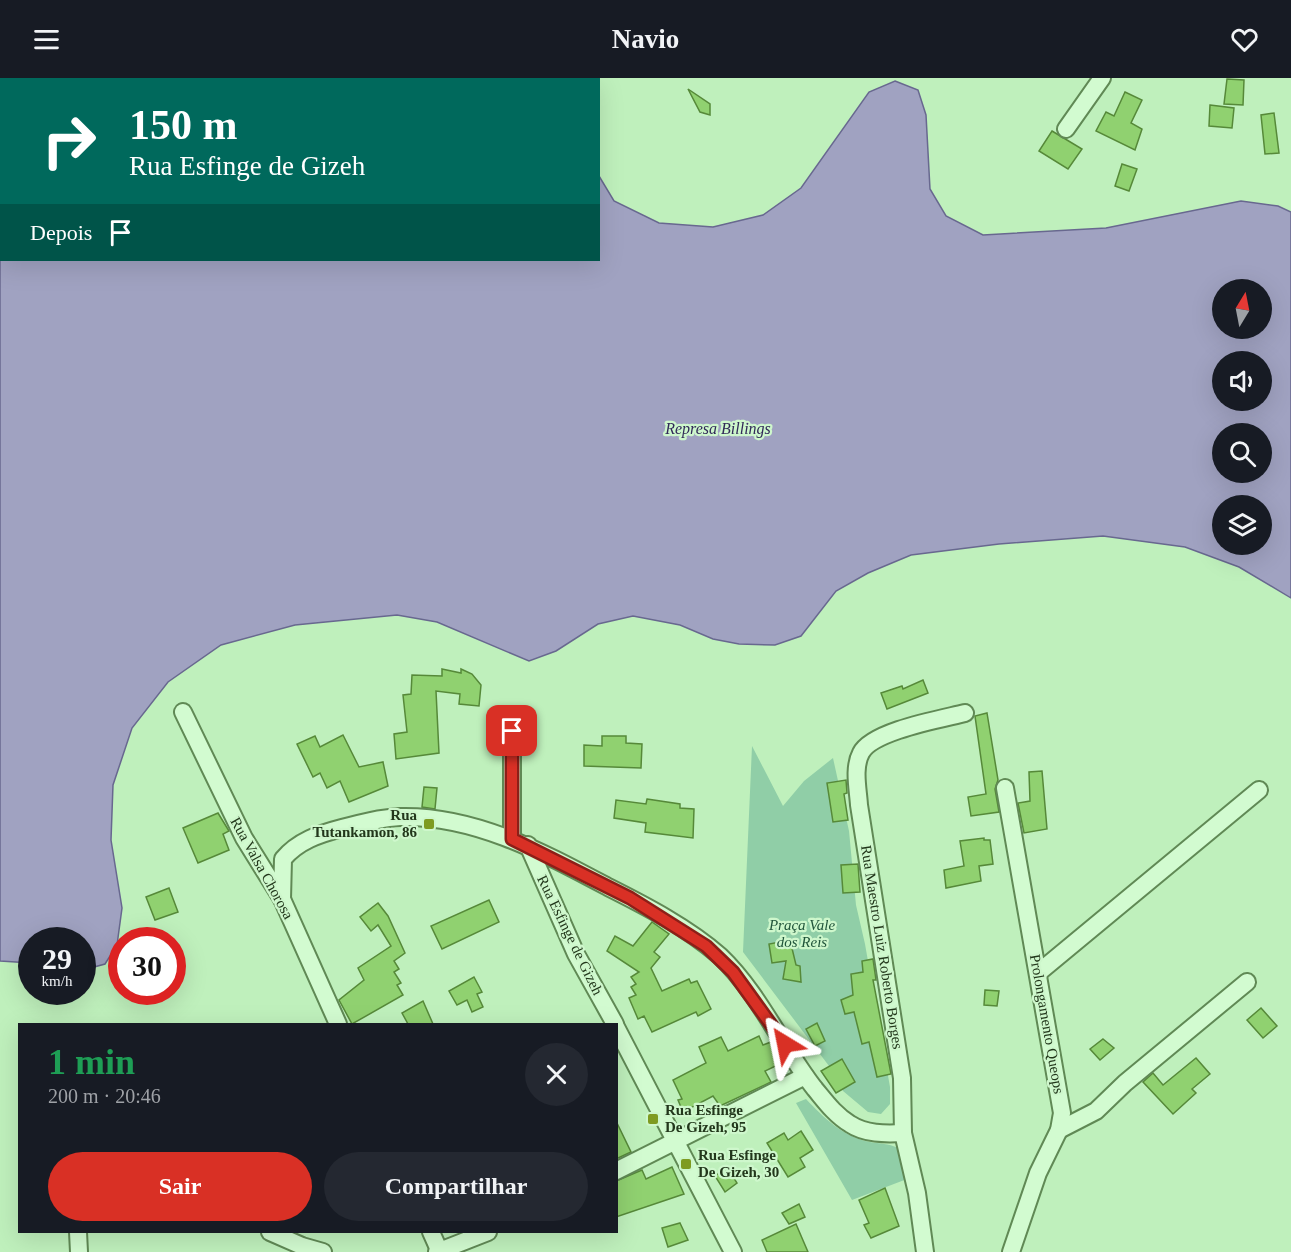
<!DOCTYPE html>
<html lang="pt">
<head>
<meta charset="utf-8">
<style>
	body { margin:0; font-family:"Times New Roman",serif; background:#242831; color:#f1f3f6; height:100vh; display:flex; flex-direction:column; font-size:22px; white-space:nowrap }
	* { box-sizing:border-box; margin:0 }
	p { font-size:20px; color:#9ea1a6 }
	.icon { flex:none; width:33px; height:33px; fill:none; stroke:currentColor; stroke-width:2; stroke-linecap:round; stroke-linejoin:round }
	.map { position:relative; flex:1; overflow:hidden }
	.sheet { position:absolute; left:18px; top:945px; width:600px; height:210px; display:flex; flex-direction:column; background:#171b24; border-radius:0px; box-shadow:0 6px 24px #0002 }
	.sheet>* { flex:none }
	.guide { position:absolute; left:0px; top:0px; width:600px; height:183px; box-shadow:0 6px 24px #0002; background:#00695c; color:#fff; overflow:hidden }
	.needle { width:39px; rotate:10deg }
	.fabs { position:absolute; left:1212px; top:201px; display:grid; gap:12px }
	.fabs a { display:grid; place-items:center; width:60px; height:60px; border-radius:50%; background:#171b24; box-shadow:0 6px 24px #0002; font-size:30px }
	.speed { position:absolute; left:18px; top:849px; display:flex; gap:12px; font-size:30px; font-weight:700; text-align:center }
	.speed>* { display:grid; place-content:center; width:78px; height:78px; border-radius:50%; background:#171b24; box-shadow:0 6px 24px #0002; line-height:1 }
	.speed small { font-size:15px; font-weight:400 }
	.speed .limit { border:9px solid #d22; background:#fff; color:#111 }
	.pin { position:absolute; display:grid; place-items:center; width:51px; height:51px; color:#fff; margin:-26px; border-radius:12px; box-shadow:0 3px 9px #0006 }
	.me { position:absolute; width:66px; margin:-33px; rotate:325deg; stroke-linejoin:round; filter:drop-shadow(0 0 4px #0008) }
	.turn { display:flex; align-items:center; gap:21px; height:126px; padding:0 30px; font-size:27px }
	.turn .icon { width:78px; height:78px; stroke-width:2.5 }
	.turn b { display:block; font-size:42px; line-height:51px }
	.then { display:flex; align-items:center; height:57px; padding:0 30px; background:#0003; gap:12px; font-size:22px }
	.round { display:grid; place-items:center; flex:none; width:63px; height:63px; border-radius:32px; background:#242831 }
	.head { display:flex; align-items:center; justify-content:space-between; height:102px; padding:0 30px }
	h1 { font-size:36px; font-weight:700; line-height:45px; color:#1e9e55 }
	.primary-button { display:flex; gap:12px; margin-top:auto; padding:12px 30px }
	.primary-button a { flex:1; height:69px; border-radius:36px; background:#d93025; color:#fff; font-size:24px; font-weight:700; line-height:69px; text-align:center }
	.primary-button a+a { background:#242831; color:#f1f3f6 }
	header { display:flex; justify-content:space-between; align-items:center; height:78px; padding:0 30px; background:#171b24; font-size:27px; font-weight:700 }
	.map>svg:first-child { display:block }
	.green { fill:#90cea7 }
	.water { fill:#a0a2c1; stroke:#68688f; stroke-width:1.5; fill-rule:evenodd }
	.building { fill:#90d170; stroke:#568939; stroke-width:1.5 }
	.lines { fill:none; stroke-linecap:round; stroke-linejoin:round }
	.minor-casing { stroke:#608955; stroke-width:20 }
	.minor { stroke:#d2fbd0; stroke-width:16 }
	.route-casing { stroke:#8d1f18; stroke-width:15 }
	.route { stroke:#d93025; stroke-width:10 }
	.poi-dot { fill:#7e9b21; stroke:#cef7cc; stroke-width:2 }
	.labels { text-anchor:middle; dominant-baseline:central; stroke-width:4.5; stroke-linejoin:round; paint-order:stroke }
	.poi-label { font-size:15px; font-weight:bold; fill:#22371b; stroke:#cef7cc; text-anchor:start }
	.street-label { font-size:15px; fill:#22371b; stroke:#cef7cc }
	.park-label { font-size:15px; font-style:italic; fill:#20543a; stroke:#cef7cc }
	.water-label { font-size:16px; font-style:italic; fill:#312958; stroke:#cef7cc }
</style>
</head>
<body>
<header><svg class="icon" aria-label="menu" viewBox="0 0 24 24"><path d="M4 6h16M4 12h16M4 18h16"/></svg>Navio<svg class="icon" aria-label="heart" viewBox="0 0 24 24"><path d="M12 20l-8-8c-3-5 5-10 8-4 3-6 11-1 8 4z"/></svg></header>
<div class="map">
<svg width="1291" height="1174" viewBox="0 0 1291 1174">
	<rect width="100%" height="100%" fill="#bff0bc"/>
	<!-- green -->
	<g class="green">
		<path d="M 752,668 L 783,728 L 804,703 L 833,680 L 849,753 L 856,827 L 865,866 L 890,1009 L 890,1026 L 881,1036 L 868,1034 L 843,1013 L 829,988 L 743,874 Z"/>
		<path d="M 806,1021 C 823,1039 843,1059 870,1064 C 880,1066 888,1065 898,1070 L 907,1101 L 852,1122 L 796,1025 Z"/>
	</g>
	<!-- water -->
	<path class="water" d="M 895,3 L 918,12 L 926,37 L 930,111 L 946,138 L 983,157 L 1106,150 L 1241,123 L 1278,128 L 1291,134 L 1291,520 L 1239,489 L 1185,469 L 1103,458 L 999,466 L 911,477 L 868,495 L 836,513 L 801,558 L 775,567 L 739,566 L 713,561 L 680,547 L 633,538 L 598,546 L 556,573 L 529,583 L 437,544 L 397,537 L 295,547 L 221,567 L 168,604 L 132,650 L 113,707 L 111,762 L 122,830 L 117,867 L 105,886 L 83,892 L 82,862 L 32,862 L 31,885 L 0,883 L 0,137 L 2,182 L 598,182 L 599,98 L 614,123 L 659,145 L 713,149 L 763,137 L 801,110 L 869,14 ZM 1222,212 L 1262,212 L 1262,250 L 1222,250 ZM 1222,284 L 1262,284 L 1262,322 L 1222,322 ZM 1222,356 L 1262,356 L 1262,394 L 1222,394 ZM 1222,428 L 1262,428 L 1262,466 L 1222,466 Z"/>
	<!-- building -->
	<g class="building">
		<path d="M 1227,1 L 1244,2 L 1243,27 L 1224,26 Z"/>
		<path d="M 688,11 L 710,26 L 710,37 L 700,34 Z"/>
		<path d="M 1125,14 L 1142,22 L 1131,45 L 1142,51 L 1135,72 L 1096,53 L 1106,34 L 1114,38 Z"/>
		<path d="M 1210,27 L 1234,30 L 1232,50 L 1209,48 Z"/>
		<path d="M 1274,35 L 1279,75 L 1265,76 L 1261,37 Z"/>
		<path d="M 1052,53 L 1082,71 L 1068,91 L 1039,73 Z"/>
		<path d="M 1122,86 L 1137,91 L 1129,113 L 1115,108 Z"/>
		<path d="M 442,591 L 461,595 L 461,591 L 472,596 L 481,607 L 479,628 L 459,626 L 460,616 L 436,613 L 439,675 L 396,681 L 394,656 L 407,654 L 403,617 L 411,616 L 412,597 L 442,598 Z"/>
		<path d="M 923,602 L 928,615 L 887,631 L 881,615 L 902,608 L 903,611 Z"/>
		<path d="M 987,635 L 998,702 L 995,711 L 999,734 L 971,738 L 968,719 L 986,716 L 975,638 Z"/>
		<path d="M 343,657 L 359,689 L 383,684 L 388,708 L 349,724 L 340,703 L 327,710 L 320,695 L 313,699 L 297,666 L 315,658 L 320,669 Z"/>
		<path d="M 602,658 L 626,658 L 626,665 L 642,666 L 641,690 L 584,688 L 584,667 L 602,668 Z"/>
		<path d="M 1042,693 L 1047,751 L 1024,755 L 1018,725 L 1030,723 L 1029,694 Z"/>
		<path d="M 846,702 L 847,715 L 844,716 L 848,742 L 833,744 L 827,705 Z"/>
		<path d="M 424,709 L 437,710 L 435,731 L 422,729 Z"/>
		<path d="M 647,721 L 680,726 L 680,730 L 694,731 L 693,760 L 645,754 L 646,745 L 614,740 L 616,722 L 646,726 Z"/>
		<path d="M 218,735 L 229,753 L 223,756 L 229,772 L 198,785 L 183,750 Z"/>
		<path d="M 984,760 L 984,762 L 990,762 L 993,786 L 979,788 L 981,803 L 946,810 L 944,792 L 964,788 L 960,763 Z"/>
		<path d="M 858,786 L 860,814 L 843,815 L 841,787 Z"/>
		<path d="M 169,810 L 178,834 L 155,842 L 146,819 Z"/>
		<path d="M 489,822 L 499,844 L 442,871 L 431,848 Z"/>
		<path d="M 378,825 L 388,838 L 405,875 L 394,883 L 399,891 L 394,894 L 401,905 L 397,907 L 403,917 L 352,946 L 339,922 L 364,902 L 358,890 L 391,868 L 378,847 L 371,853 L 360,839 Z"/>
		<path d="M 652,844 L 669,856 L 654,874 L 660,879 L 651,890 L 662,913 L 689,901 L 691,905 L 697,903 L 711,931 L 698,938 L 696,934 L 652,954 L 644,938 L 638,941 L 629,920 L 636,917 L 631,909 L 636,906 L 631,899 L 639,894 L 607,873 L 615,858 L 633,868 Z"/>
		<path d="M 790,862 L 796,887 L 800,888 L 801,904 L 783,901 L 786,883 L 772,885 L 769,866 Z"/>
		<path d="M 873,881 L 876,902 L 873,902 L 891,996 L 877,999 L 869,964 L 862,966 L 854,934 L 845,936 L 841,922 L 853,917 L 851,896 L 863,894 L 862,883 Z"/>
		<path d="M 474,899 L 482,914 L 477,916 L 483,929 L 472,934 L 467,922 L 457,927 L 449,913 Z"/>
		<path d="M 985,912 L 999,913 L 997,928 L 984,927 Z"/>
		<path d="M 423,923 L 433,946 L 408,946 L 402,935 Z"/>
		<path d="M 1261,930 L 1277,948 L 1263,960 L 1247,942 Z"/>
		<path d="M 817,945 L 825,963 L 815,968 L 806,951 Z"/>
		<path d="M 759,958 L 763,967 L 771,964 L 784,984 L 765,993 L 771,1004 L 720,1028 L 713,1018 L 683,1034 L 678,1022 L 682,1021 L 673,1002 L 706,985 L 699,969 L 721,959 L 728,973 Z"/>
		<path d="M 1103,961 L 1114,970 L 1100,982 L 1090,971 Z"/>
		<path d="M 1196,980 L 1210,996 L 1192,1011 L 1196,1015 L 1173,1036 L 1143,1004 L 1153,995 L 1163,1007 Z"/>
		<path d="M 842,981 L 855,1004 L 836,1015 L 821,993 Z"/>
		<path d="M 616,1043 L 631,1074 L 616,1081 Z"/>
		<path d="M 801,1053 L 813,1072 L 800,1080 L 805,1089 L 788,1099 L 767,1065 L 784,1055 L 788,1062 Z"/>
		<path d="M 672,1089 L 684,1116 L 616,1139 L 616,1103 L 642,1092 L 646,1101 Z"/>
		<path d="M 727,1089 L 737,1105 L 725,1114 L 715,1098 Z"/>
		<path d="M 885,1110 L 899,1148 L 871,1160 L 864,1147 L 869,1145 L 859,1122 Z"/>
		<path d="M 799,1126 L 805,1139 L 789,1146 L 782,1135 Z"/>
		<path d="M 680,1145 L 688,1162 L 668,1169 L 662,1150 Z"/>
		<path d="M 796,1146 L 808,1174 L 767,1174 L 762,1162 Z"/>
	</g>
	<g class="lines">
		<!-- minor casing -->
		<g class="minor-casing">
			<g id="minor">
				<path d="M 320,2 L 320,0"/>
				<path d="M 1066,51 L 1102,0"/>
				<path d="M 183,634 L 244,760 L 282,821 L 338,946"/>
				<path d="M 1005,710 L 1062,1035 L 1059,1052 L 1038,1095 L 1011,1174"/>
				<path d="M 512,761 L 512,653"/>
				<path d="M 528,767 L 576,876 L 615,946"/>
				<path d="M 282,821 L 283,781 C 298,763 319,756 342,750 C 361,745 380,740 400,739 C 475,737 544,775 608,809 C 646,828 688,850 720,878 C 759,915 782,969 815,1011 C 825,1023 835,1037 850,1046 C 865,1056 885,1056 903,1055"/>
				<path d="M 1038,895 L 1259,712"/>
				<path d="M 616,949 L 733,1174"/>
				<path d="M 1059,1052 L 1096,1033 L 1125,1005 L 1247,904"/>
				<path d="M 616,1093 L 805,998"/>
				<path d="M 78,1154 L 79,1174"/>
				<path d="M 270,1154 L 302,1168 L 323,1174"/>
				<path d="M 431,1154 L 440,1174"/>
				<path d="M 437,1174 L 488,1154"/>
				<path d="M 925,1174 L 917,1115 L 903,1055 L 902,1000 L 859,727 C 858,711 853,690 861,675 C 872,653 941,641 965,635"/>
			</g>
		</g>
		<!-- minor -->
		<use href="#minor" class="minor"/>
	</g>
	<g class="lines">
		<!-- route casing -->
		<g class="route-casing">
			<path id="route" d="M 512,653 L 512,761 L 630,820 L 706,868 L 733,894 L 785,966"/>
		</g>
		<!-- route -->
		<use href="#route" class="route"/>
	</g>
	<!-- markers -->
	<g class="poi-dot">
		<rect x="423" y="740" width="12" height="12" rx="3"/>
		<rect x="647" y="1035" width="12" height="12" rx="3"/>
		<rect x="680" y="1080" width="12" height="12" rx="3"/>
	</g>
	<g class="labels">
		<!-- poi labels -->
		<g class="poi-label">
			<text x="417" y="737" text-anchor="end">Rua<tspan x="417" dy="17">Tutankamon, 86</tspan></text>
			<text x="665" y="1032">Rua Esfinge<tspan x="665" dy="17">De Gizeh, 95</tspan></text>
			<text x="698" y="1077">Rua Esfinge<tspan x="698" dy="17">De Gizeh, 30</tspan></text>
		</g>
		<!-- street labels -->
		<g class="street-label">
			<text transform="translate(262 790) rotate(61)">Rua Valsa Chorosa</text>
			<text transform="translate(570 857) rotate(64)">Rua Esfinge de Gizeh</text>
			<text transform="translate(882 869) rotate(81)">Rua Maestro Luiz Roberto Borges</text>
			<text transform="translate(1047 946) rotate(80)">Prolongamento Queops</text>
		</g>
		<!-- park labels -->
		<g class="park-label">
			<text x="802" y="847">Praça Vale<tspan x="802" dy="17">dos Reis</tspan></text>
		</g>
		<!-- water labels -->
		<g class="water-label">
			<text x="718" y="350">Represa Billings</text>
		</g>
	</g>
</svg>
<div class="fabs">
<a><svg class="needle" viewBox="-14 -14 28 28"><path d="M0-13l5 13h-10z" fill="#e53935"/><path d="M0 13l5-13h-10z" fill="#9ea1a6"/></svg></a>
<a><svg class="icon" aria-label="sound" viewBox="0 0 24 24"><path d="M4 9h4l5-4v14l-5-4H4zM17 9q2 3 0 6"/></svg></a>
<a><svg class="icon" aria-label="search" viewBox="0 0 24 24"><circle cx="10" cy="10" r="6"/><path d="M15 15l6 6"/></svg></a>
<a><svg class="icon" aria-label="layers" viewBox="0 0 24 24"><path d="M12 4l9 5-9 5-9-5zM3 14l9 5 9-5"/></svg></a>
</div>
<div class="speed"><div>29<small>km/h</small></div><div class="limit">30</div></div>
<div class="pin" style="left:512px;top:653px;background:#d93025"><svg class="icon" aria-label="arrive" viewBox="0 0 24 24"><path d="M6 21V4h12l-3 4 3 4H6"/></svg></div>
<svg class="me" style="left:785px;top:966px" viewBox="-20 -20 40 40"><path d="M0-17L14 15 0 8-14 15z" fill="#d93025" stroke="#fff" stroke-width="4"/></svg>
<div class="guide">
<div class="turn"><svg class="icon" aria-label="right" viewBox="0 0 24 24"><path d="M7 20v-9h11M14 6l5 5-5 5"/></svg><div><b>150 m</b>Rua Esfinge de Gizeh</div></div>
<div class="then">Depois<svg class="icon" aria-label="arrive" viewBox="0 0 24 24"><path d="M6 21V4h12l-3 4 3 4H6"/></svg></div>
</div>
<section class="sheet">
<div class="head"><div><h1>1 min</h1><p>200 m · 20:46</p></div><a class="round"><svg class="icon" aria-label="close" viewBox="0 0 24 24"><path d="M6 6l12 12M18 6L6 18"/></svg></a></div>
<div class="primary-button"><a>Sair</a><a>Compartilhar</a></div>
</section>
</div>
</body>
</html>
